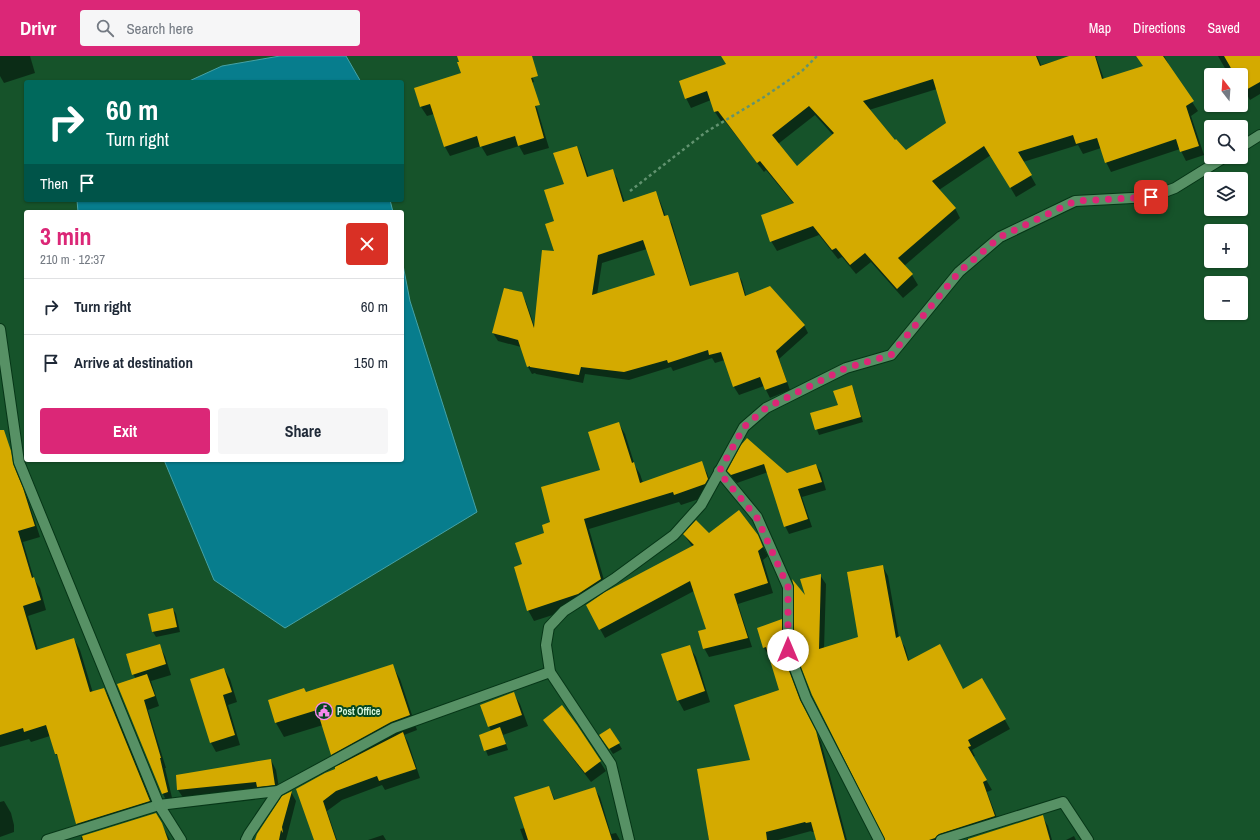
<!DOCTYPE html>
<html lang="en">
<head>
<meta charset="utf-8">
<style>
	body { margin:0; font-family:"Archivo Narrow",sans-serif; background:#f6f6f7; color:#1f2937; height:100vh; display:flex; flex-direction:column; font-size:15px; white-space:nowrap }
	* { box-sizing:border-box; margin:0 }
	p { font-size:13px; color:#747a83 }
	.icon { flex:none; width:22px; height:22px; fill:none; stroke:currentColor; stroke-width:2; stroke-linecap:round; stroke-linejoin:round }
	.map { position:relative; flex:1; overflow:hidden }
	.drawer { position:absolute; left:24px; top:154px; width:380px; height:252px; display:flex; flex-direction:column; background:#fff; border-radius:4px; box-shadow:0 1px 3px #0004 }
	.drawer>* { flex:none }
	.guide { position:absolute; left:24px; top:24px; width:380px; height:122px; border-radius:4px; box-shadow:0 1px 3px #0004; background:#00695c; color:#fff; overflow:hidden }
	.needle { width:26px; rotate:343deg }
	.fabs { position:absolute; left:1204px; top:12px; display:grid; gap:8px }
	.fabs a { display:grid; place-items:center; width:44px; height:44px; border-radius:4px; background:#fff; box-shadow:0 1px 3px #0004; font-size:20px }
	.pin { position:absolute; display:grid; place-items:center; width:34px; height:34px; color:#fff; margin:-17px; border-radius:8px; box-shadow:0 2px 6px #0006 }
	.me { position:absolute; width:44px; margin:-22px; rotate:0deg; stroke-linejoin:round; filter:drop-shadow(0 0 3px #0008) }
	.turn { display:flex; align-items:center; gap:14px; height:84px; padding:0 16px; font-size:18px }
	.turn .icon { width:52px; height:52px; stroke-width:2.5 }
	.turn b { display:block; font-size:28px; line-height:34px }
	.then { display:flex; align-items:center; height:38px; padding:0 16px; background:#0003; gap:8px; font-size:15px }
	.round { display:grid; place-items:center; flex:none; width:42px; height:42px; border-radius:4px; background:#f6f6f7 }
	.head { display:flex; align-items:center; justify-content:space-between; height:68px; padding:0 16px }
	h1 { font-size:24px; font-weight:800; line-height:30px; color:#db2777 }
	.action { display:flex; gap:8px; margin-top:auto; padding:8px 16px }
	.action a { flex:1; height:46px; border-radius:4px; background:#db2777; color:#fff; font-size:16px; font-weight:800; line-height:46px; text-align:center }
	.action a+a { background:#f6f6f7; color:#1f2937 }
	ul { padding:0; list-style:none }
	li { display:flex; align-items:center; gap:12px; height:56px; padding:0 16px; border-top:1px solid #e0e1e3 }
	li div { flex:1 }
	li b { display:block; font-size:15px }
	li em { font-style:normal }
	header { display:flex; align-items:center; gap:24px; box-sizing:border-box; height:56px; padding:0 20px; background:#db2777; color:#fff }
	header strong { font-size:19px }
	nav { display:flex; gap:22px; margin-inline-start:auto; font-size:14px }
	.search { width:280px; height:36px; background:#f6f6f7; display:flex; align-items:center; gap:10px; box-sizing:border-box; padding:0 14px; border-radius:4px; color:#747a83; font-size:15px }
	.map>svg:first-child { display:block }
	.water { fill:#077d8d; stroke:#46a2a6 }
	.shadow { fill:#0007; fill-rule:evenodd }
	.building { fill:#d4aa00; fill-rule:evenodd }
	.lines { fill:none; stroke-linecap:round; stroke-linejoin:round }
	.minor-casing { stroke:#063617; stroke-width:12 }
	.tertiary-casing { stroke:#063617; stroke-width:12 }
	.path { stroke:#629370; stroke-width:2.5; stroke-dasharray:3 3; stroke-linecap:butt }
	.minor { stroke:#579165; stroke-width:10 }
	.tertiary { stroke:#579165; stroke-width:10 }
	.route { stroke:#db2777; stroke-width:7; stroke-dasharray:0 12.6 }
	.labels { text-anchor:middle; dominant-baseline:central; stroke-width:4; stroke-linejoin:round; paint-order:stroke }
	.poi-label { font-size:10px; font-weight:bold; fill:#daf8df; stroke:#054820; text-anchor:start }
</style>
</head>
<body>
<header>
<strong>Drivr</strong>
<div class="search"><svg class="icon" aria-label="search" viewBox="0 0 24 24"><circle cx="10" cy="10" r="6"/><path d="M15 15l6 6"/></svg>Search here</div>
<nav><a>Map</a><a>Directions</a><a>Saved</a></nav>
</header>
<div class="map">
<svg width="1260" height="784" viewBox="0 0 1260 784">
	<rect width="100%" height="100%" fill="#16532a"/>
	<!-- water -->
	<g class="water">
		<path d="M 280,0 L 346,0 L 361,26 L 187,26 L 222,10 Z"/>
		<path d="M 77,144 L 390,144 L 393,156 L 78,156 Z"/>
		<path d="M 402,204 L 410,245 L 477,456 L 285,572 L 214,524 L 164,404 L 402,404 Z"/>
	</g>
	<!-- shadow -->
	<g class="shadow">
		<path d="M 0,0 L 30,0 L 35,17 L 4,27 L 0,20 Z"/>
		<path d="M 458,0 L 527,0 L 534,26 L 492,48 L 531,43 L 537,52 L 549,92 L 524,99 L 519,90 L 487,100 L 481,90 L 450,100 L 445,91 L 434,58 L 427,60 L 421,51 L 416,33 L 462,17 Z"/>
		<path d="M 726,0 L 1037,0 L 1041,9 L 1072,0 L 1098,0 L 1096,1 L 1104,23 L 1144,11 L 1136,0 L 1164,0 L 1168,7 L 1167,8 L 1198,55 L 1191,60 L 1204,99 L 1186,105 L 1180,93 L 1111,116 L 1106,106 L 1101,92 L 1083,98 L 1078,89 L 1023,106 L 1036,129 L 1016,141 L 991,99 L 939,134 L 955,152 L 960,162 L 904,210 L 912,219 L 918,229 L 903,242 L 871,206 L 856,218 L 842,201 L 838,203 L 819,179 L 777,195 L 771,185 L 794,148 L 766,114 L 764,116 L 724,64 L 721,65 L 715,56 L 711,44 L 691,52 L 686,42 L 727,8 ZM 937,33 L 948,67 L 905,95 L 895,86 L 869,54 ZM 815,59 L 833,79 L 797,112 L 778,88 Z"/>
		<path d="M 1218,0 L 1260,0 L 1260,38 L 1250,44 L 1241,28 L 1241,19 L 1236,19 L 1231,11 L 1226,14 Z"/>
		<path d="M 577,91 L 581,99 L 589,122 L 612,114 L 617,122 L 625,147 L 656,137 L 660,145 L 666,161 L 667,160 L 672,168 L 691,231 L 737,217 L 742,225 L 746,240 L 804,269 L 808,277 L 779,303 L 790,334 L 770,342 L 764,330 L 739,339 L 734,331 L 725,304 L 715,307 L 712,302 L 673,315 L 671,311 L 629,324 L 585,318 L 583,327 L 536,318 L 535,317 L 532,318 L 528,311 L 535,309 L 521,291 L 498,285 L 493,277 L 521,237 L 526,246 L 535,272 L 556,196 L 555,165 ZM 647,193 L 656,220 L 597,239 L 602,207 Z"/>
		<path d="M 851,330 L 854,335 L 863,366 L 819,379 L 811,358 L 839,349 Z"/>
		<path d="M 619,368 L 625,378 L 635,410 L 640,418 L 643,427 L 701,407 L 707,417 L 713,434 L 711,439 L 681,449 L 679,446 L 589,473 L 607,534 L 584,549 L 534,565 L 528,554 L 523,509 L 546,478 L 552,467 L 601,415 Z"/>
		<path d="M 748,384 L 786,418 L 816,409 L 821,417 L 826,434 L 802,441 L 812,471 L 789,478 L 785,470 L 768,416 L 737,427 L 733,423 L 728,415 Z"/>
		<path d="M 12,407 L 18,418 L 28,444 L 40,481 L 23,486 L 34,523 L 40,532 L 46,554 L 28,560 L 38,594 L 74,583 L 80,594 L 93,637 L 104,633 L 110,643 L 155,755 L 83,778 L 77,768 L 60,704 L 56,698 L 50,680 L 31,686 L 29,683 L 0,691 L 0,411 Z"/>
		<path d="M 709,478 L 757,480 L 768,500 L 763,504 L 773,537 L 738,548 L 752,591 L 709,601 L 704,592 L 707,574 L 694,535 L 605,582 L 600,573 L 692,490 L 684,479 Z"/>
		<path d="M 883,511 L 888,520 L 899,582 L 905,591 L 909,605 L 963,634 L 982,623 L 1010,673 L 972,694 L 975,700 L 973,701 L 992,734 L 987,736 L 1000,770 L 954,784 L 886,784 L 813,639 L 807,544 L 820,519 L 826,528 L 824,593 L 859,582 Z"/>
		<path d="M 173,553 L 176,558 L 180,576 L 156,581 L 153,576 L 149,558 Z"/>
		<path d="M 781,565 L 786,574 L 787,607 L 805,655 L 821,686 L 847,784 L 817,784 L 815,776 L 812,776 L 811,775 L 778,784 L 709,784 L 707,770 L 751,705 L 780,634 L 770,601 L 764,592 Z"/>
		<path d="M 159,589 L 165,600 L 171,619 L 151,625 L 159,650 L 148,654 L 166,712 L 165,712 L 173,746 L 168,748 L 163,738 L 118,628 L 136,623 L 133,618 Z"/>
		<path d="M 689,590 L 696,601 L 710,646 L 684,655 L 678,644 Z"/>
		<path d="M 392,609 L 400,623 L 417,674 L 404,679 L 408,686 L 420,722 L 385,734 L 382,729 L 342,744 L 327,755 L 337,784 L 315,784 L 299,732 L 337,714 L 339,711 L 332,698 L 323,669 L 284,681 L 276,667 L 306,637 Z"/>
		<path d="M 224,613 L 230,623 L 237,646 L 228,649 L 240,689 L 216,696 L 211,687 Z"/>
		<path d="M 513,637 L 520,648 L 528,670 L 503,679 L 508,694 L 488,700 L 480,679 L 491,675 L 481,649 Z"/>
		<path d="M 545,664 L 576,669 L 606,715 L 591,726 L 550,673 Z"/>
		<path d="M 610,673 L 622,693 L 613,698 L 604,684 Z"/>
		<path d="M 271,704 L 276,714 L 280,738 L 184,743 L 178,734 Z"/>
		<path d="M 549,731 L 555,744 L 594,732 L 600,741 L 611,778 L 616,777 L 620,784 L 524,784 L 520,773 L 525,772 Z"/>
		<path d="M 291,736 L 296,745 L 286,784 L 256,784 Z"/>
		<path d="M 4,745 L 11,757 L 14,769 L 14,776 L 0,781 L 0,746 Z"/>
		<path d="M 156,758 L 170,784 L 82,784 L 81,781 Z"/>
		<path d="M 1042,760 L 1048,770 L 1052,784 L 966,784 Z"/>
		<path d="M 383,779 L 386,784 L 368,784 Z"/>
		<path d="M 1074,780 L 1076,784 L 1066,784 Z"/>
	</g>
	<!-- building -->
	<g class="building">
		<path d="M 457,0 L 532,0 L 538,20 L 531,22 L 540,49 L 535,50 L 544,82 L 518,90 L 515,80 L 480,91 L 477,80 L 444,91 L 430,48 L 420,51 L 414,32 L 461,17 L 457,6 L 459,6 Z"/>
		<path d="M 721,0 L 1036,0 L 1040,10 L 1069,0 L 1095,0 L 1102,23 L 1143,10 L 1136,0 L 1163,0 L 1194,45 L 1186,50 L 1199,90 L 1180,96 L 1176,83 L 1105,107 L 1097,82 L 1076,88 L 1073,79 L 1018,96 L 1032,119 L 1010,132 L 984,90 L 932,125 L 956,152 L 898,202 L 913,218 L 897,233 L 865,197 L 850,209 L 836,192 L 832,194 L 813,170 L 770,186 L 761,159 L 794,147 L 760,105 L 757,107 L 718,55 L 714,56 L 707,35 L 685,43 L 679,25 L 726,8 ZM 933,23 L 946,67 L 906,94 L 896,83 L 895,84 L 863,45 ZM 809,50 L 834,77 L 797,110 L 772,79 Z"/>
		<path d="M 1224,0 L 1260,0 L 1260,26 L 1244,35 L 1241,30 L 1241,19 L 1235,19 Z"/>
		<path d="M 577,90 L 587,121 L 613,113 L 623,146 L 656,135 L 664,160 L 668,159 L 690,230 L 738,216 L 745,240 L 770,230 L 805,269 L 776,295 L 787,326 L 765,334 L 760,321 L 733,331 L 721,296 L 709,299 L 708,294 L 668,307 L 667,304 L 624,316 L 581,311 L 579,319 L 530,311 L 530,310 L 527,311 L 518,284 L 492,277 L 504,232 L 522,236 L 534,272 L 542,194 L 554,195 L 545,168 L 554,165 L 544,134 L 564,128 L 553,97 ZM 643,184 L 655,219 L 592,239 L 598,199 Z"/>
		<path d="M 852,329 L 861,361 L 815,374 L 810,357 L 838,349 L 833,335 Z"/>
		<path d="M 619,366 L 632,407 L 634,406 L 640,427 L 702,405 L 708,423 L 705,428 L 674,439 L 673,436 L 584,463 L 601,523 L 578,538 L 527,555 L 514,511 L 522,508 L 515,487 L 544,477 L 542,469 L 550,466 L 541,431 L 600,414 L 588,376 Z"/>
		<path d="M 0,374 L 4,374 L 11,395 L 13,408 L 23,432 L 35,470 L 18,475 L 32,522 L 34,521 L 41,544 L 23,550 L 36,594 L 74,582 L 90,636 L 104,632 L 150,745 L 76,768 L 57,698 L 55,698 L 46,669 L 24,676 L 23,672 L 0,679 Z"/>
		<path d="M 747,382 L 787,417 L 816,408 L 822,426 L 798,433 L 808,463 L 784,471 L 764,408 L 731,419 L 727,415 L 741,389 Z"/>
		<path d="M 739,454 L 758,479 L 763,491 L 758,495 L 768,527 L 734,538 L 748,582 L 703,593 L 698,575 L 706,573 L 690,525 L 599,574 L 586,549 L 605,536 L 694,489 L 683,478 L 696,464 L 709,477 Z"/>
		<path d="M 883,509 L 896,582 L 900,580 L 908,605 L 940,588 L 963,633 L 982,622 L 1006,663 L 968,684 L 971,690 L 968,691 L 987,724 L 983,726 L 995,760 L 939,778 L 935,782 L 929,784 L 885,784 L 812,639 L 794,593 L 794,531 L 792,523 L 805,539 L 800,523 L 821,518 L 819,593 L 858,581 L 847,516 Z"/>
		<path d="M 173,552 L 177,571 L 152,576 L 148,558 Z"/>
		<path d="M 782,563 L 782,596 L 800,644 L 816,675 L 845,784 L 816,784 L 811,766 L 806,767 L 805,766 L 766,776 L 767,784 L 709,784 L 697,713 L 750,704 L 734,649 L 779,634 L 766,591 L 763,592 L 757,572 Z"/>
		<path d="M 160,588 L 166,608 L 132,619 L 126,598 Z"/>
		<path d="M 690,589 L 705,635 L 677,645 L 661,598 Z"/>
		<path d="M 393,608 L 410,659 L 391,666 L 331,699 L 317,654 L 275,667 L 268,644 L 304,632 L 306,636 Z"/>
		<path d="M 224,612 L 232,636 L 223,639 L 235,679 L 210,687 L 190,623 Z"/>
		<path d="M 147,618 L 155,640 L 144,644 L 161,702 L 160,702 L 168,736 L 162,738 L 117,628 Z"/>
		<path d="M 514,636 L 522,659 L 488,671 L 480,649 Z"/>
		<path d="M 562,649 L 577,669 L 601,705 L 585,717 L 543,664 Z"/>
		<path d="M 500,671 L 506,688 L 484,695 L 479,679 Z"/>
		<path d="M 610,672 L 620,687 L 609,693 L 599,679 Z"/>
		<path d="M 403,676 L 416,713 L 379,725 L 377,720 L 336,735 L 323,745 L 336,784 L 314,784 L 296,733 L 325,717 L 335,713 L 335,711 Z"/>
		<path d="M 271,703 L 275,729 L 257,731 L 256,726 L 177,734 L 176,719 Z"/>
		<path d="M 549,730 L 554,744 L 595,731 L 612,784 L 528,784 L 514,741 Z"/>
		<path d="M 292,735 L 282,771 L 283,777 L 281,774 L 279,784 L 255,784 L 257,778 L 282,740 Z"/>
		<path d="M 156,757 L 162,767 L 168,784 L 83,784 L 82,780 Z"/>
		<path d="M 1043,759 L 1050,784 L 968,784 L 968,783 Z"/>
	</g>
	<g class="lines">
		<!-- minor casing -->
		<g class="minor-casing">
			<g id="minor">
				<path d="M 1241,91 L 1260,79"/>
				<path d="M 719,415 L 757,461 L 788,531 L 788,594 L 806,642 L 879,784"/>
				<path d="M 47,784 L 159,749 L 278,735 L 394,672 L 550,616"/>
				<path d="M 246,784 L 249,778 L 278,735"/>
				<path d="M 629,784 L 611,708 L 550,616 L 546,589 L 549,571 L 564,555 L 614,523 L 674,479 L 701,449 L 744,371 L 766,352 L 846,312 L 891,299 L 959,216 L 1000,181 L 1075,145 L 1151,141 L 1175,132 L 1225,101"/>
				<path d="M 941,784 L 1063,746 L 1088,784"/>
			</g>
		</g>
		<!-- tertiary casing -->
		<g class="tertiary-casing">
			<path id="tertiary" d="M 0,273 L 19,406 L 159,749 L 181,784"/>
		</g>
		<!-- path -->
		<path class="path" d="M 630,135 L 706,76 L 764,41 L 802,15 L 817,0"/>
		<!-- minor -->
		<use href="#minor" class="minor"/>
		<!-- tertiary -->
		<use href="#tertiary" class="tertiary"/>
	</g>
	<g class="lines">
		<!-- route -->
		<path class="route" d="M 788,594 L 788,531 L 757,462 L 719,416 L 744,371 L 766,352 L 846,312 L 891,299 L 959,216 L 1000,181 L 1075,145 L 1151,141"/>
	</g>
	<!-- icons -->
	<defs>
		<g id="civic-ring" transform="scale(0.9)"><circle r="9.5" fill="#054820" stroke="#f788ec" stroke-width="1.5"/><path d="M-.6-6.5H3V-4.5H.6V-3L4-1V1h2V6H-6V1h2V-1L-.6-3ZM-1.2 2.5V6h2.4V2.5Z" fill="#f788ec"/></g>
	</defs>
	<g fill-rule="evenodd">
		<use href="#civic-ring" x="324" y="655"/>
	</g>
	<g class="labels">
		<!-- poi labels -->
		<g class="poi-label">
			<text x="337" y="655">Post Office</text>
		</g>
	</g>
</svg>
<div class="fabs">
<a><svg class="needle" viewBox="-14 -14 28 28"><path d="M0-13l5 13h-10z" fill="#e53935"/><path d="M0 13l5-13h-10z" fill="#747a83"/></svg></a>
<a><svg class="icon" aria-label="search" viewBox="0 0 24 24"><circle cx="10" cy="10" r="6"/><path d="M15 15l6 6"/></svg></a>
<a><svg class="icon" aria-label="layers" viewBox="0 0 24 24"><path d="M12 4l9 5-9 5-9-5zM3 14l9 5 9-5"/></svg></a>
<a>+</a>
<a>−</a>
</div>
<div class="pin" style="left:1151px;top:141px;background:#d93025"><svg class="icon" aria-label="arrive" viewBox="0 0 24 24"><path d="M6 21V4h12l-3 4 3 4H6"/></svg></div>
<svg class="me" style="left:788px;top:594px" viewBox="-20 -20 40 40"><circle r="19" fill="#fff"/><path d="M0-13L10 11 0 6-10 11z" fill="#db2777"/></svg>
<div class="guide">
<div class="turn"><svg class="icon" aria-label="right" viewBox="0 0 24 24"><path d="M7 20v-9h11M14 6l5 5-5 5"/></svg><div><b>60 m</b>Turn right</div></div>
<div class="then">Then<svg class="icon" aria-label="arrive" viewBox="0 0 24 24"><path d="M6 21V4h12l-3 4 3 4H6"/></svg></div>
</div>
<section class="drawer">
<div class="head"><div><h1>3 min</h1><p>210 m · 12:37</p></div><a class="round" style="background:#d93025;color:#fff"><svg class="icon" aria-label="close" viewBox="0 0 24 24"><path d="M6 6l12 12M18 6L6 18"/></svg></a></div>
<ul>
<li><svg class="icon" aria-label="right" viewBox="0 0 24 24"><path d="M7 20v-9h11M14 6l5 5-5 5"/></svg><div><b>Turn right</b></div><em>60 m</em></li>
<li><svg class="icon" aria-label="arrive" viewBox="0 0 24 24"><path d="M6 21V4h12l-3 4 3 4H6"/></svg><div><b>Arrive at destination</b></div><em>150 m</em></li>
</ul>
<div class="action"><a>Exit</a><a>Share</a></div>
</section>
</div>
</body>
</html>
